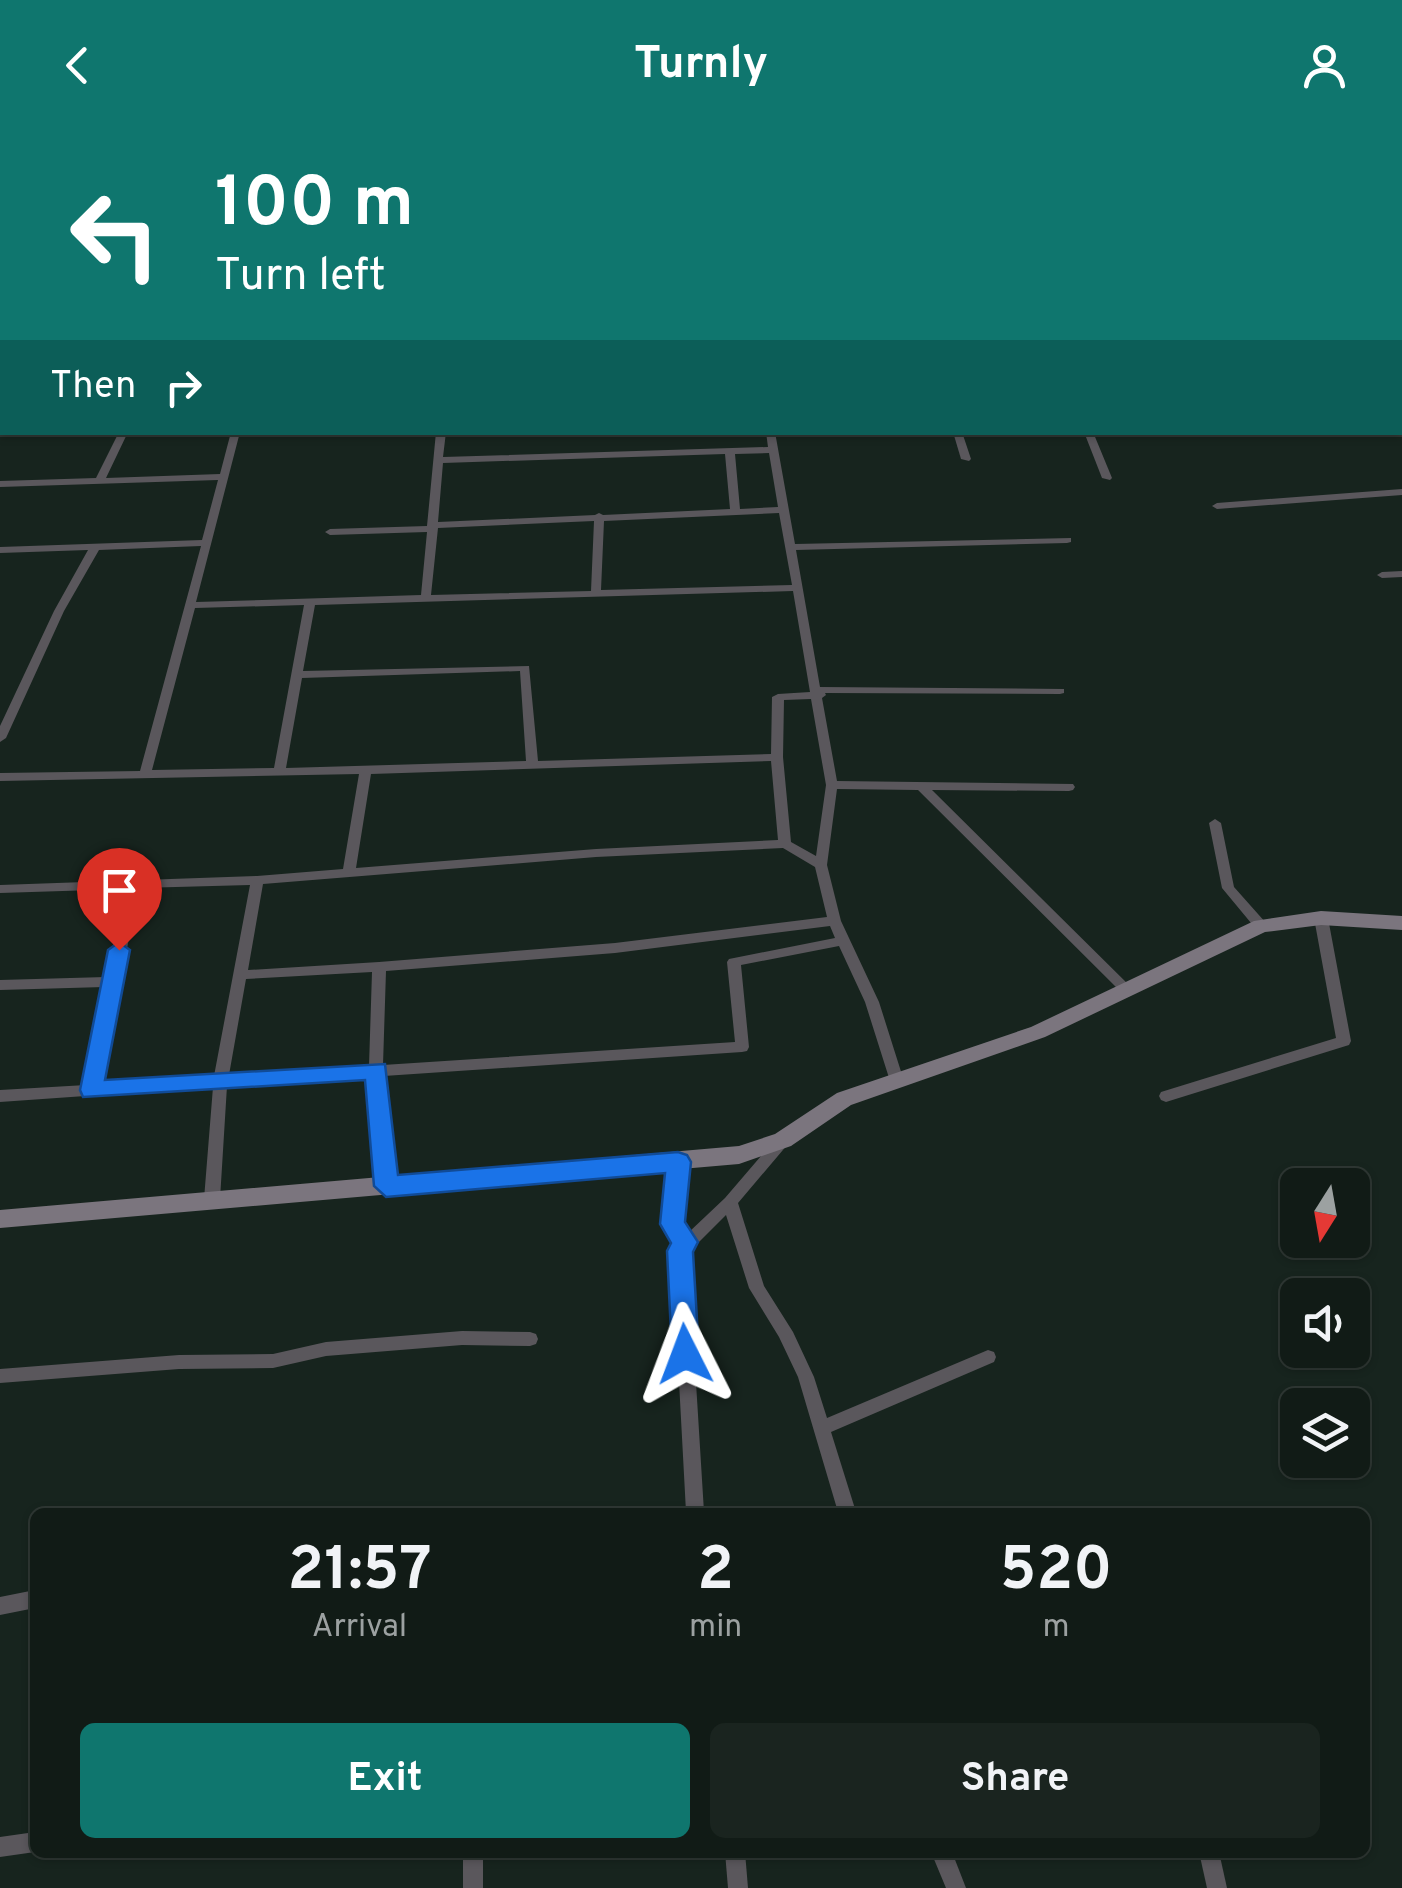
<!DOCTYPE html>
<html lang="en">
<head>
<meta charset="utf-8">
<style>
	body { margin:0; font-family:Overpass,sans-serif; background:#1a241f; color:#f1f3f6; height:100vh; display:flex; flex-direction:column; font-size:38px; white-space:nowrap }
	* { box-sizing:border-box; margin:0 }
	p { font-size:32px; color:#9ca1a1 }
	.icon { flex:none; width:55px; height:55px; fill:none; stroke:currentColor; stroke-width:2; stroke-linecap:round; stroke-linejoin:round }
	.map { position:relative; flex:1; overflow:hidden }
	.panel { position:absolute; left:30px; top:1378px; width:1340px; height:350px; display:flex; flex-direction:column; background:#111b16; border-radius:15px; box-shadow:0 2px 8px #0004,0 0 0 2px #303935 }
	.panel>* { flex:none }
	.guide { position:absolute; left:0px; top:0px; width:1402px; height:305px; box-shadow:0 2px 8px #0004,0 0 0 2px #303935; background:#0f766e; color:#fff; overflow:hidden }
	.needle { width:65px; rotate:191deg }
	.controls { position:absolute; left:1280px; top:1038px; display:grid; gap:20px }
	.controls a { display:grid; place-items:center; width:90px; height:90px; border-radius:15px; background:#111b16; box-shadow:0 2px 8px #0004,0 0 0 2px #303935; font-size:50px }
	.pin { position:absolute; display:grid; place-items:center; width:85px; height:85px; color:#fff; margin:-102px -42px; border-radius:50% 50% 50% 0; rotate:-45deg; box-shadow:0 0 10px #0007 }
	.pin .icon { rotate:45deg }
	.me { position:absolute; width:110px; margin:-55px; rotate:357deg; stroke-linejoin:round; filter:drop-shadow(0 0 8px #0008) }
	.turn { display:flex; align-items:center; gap:35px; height:210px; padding:0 50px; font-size:45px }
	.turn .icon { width:130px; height:130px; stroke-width:2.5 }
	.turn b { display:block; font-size:70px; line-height:85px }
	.then { display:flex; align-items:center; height:95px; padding:0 50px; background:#0003; gap:20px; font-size:38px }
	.eta { display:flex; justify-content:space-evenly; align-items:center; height:170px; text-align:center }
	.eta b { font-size:60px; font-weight:700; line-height:70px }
	.cta { display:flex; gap:20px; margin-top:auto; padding:20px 50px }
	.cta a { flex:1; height:115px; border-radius:15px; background:#0f766e; color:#fff; font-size:40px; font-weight:700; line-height:115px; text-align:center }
	.cta a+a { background:#1a241f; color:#f1f3f6 }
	header { display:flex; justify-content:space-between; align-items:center; height:130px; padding:0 50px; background:#0f766e; color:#fff; font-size:45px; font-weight:700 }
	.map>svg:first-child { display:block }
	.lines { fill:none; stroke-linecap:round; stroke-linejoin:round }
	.street { fill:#5a575c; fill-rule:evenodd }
	.secondary { fill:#7b757e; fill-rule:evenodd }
	.highway { fill:#aaa2b0; fill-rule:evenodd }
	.route { fill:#1a73e8; stroke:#114b97; stroke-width:2.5 }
</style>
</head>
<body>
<header><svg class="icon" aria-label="back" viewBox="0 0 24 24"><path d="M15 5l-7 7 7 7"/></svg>Turnly<svg class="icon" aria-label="person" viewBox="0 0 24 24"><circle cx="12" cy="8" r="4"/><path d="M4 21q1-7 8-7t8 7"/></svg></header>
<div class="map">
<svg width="1402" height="1758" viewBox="0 0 1402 1758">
	<rect width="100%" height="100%" fill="#17241e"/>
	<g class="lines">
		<!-- street -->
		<g class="street">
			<path d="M 44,0 L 52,0 L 54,2 L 47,2 Z"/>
			<path d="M 169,0 L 196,0 L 199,2 L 178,2 Z"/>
			<rect x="264" y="0" width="6" height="2"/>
			<rect x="0" y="15" width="2" height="4"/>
			<rect x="0" y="139" width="2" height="6"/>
			<rect x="1400" y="183" width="2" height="4"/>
			<rect x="1400" y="215" width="2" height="6"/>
			<rect x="1400" y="291" width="2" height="6"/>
			<path d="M 119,302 L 128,302 L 106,348 L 220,344 L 231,302 L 240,302 L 196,472 L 421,465 L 427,402 L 330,405 L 325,402 L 330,399 L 427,396 L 436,302 L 446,302 L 443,327 L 768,317 L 766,302 L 775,302 L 795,414 L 1071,408 L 1071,412 L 1067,413 L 796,420 L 820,557 L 1064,559 L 1064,563 L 1060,564 L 825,563 L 826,565 L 822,568 L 837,651 L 1073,654 L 1075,657 L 1073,660 L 1069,661 L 932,660 L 1135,861 L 1128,866 L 1123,864 L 918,660 L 837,659 L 827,735 L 841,791 L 879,872 L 904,951 L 902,955 L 892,955 L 890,951 L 865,872 L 839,816 L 741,835 L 749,917 L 747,921 L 742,922 L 384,946 L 395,1057 L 392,1061 L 387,1063 L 382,1061 L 379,1057 L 369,947 L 227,956 L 220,1069 L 217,1073 L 212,1075 L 207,1073 L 204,1069 L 213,957 L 0,972 L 0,960 L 86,955 L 104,857 L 0,860 L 0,850 L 106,847 L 126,759 L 0,763 L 0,755 L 257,746 L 343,739 L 359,644 L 0,651 L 0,643 L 140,641 L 201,416 L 99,420 L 64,481 L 6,608 L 0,612 L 0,596 L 54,481 L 88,420 L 0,423 L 0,417 L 202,410 L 218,350 L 0,357 L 0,351 L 96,348 ZM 769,323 L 778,377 L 740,379 L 735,324 ZM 725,324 L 730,379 L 603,385 L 599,383 L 595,385 L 438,392 L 443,333 ZM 779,383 L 792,455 L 601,460 L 604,391 ZM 594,391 L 591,461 L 431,465 L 438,398 ZM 793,461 L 810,562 L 778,564 L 772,567 L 771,624 L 538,631 L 529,536 L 303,541 L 315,475 ZM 304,475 L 274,638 L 152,640 L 195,478 ZM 520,541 L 526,631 L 286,638 L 302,548 ZM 811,569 L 826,655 L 816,726 L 791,712 L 783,627 L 784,570 ZM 771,631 L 778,710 L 596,719 L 356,738 L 371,644 ZM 783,718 L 815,737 L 827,787 L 615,813 L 379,832 L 248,840 L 263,754 L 596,727 ZM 250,755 L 214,946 L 100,954 L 139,758 ZM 830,796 L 835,808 L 729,829 L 727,832 L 735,912 L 383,935 L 386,841 L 615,823 ZM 372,842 L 369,936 L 229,945 L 246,849 Z"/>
			<path d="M 953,302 L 962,302 L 971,329 L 969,331 L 961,329 Z"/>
			<path d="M 1084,302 L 1093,302 L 1112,348 L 1110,350 L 1102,348 Z"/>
			<path d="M 1402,359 L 1402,365 L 1217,379 L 1212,376 L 1217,373 Z"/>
			<path d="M 1402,441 L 1402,447 L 1382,448 L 1377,445 L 1382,442 Z"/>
			<path d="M 1215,689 L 1221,693 L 1234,757 L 1266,793 L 1268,796 L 1266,799 L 1256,799 L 1222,758 L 1209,693 Z"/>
			<path d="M 1321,783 L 1328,788 L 1351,911 L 1349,915 L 1166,972 L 1161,970 L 1159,966 L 1161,962 L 1336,908 L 1314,788 Z"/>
			<path d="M 783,1004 L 788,1006 L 790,1010 L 788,1014 L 738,1073 L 764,1156 L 793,1202 L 814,1247 L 827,1288 L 988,1220 L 994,1222 L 996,1227 L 994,1232 L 831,1302 L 856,1382 L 838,1382 L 798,1247 L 779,1207 L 749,1158 L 726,1085 L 688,1123 L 704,1382 L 686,1382 L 672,1121 L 677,1113 L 665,1094 L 671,1031 L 673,1027 L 678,1025 L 683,1027 L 685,1031 L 681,1093 L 688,1103 L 725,1068 L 778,1006 Z"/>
			<path d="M 462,1201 L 530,1202 L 536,1204 L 538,1209 L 536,1214 L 530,1216 L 462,1215 L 326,1226 L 273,1238 L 179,1239 L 0,1253 L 0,1239 L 179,1225 L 273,1224 L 326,1212 Z"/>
			<path d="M 35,1460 L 35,1478 L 0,1485 L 0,1467 Z"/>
			<path d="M 35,1702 L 35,1722 L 0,1727 L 0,1707 Z"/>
			<rect x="463" y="1722" width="20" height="36"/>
			<path d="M 725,1722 L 745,1722 L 748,1758 L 728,1758 Z"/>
			<path d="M 931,1722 L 952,1722 L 966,1758 L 946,1758 Z"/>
			<path d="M 1199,1722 L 1219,1722 L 1227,1758 L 1207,1758 Z"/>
		</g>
		<!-- secondary -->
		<path class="secondary" d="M 1321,781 L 1402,786 L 1402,800 L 1321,795 L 1265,802 L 1045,907 L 851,975 L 791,1016 L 739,1034 L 0,1098 L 0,1080 L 739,1016 L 775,1004 L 837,963 L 1031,897 L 1254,791 Z"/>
		<!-- highway -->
		<g class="highway">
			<rect x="1400" y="85" width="2" height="8"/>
			<rect x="0" y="116" width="2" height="8"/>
		</g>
	</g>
	<!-- route -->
	<path class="route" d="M 119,812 L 130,820 L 105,950 L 385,934 L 398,1045 L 678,1022 L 687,1025 L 691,1032 L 685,1092 L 698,1112 L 693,1122 L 699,1224 L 695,1232 L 685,1236 L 676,1232 L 672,1224 L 667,1121 L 671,1113 L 660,1094 L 665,1043 L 386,1067 L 374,1056 L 365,950 L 83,967 L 80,960 L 108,820 Z"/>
</svg>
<div class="controls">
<a><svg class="needle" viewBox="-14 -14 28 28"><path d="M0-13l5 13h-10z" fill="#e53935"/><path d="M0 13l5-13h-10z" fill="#9ca1a1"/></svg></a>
<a><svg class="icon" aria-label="sound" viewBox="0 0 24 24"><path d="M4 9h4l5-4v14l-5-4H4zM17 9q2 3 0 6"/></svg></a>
<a><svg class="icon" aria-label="layers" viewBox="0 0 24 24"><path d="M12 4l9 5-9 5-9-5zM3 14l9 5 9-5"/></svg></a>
</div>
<div class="pin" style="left:119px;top:820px;background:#d93025"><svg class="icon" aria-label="arrive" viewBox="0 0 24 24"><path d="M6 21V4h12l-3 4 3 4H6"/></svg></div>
<svg class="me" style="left:685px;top:1224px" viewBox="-20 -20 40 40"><path d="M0-17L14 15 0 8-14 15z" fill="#1a73e8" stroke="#fff" stroke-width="4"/></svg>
<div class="guide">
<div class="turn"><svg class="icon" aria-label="left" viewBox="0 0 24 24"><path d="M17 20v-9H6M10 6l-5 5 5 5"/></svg><div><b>100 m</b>Turn left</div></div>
<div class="then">Then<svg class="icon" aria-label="right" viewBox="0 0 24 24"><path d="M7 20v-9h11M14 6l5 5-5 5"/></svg></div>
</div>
<section class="panel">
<div class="eta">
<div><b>21:57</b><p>Arrival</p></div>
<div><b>2</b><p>min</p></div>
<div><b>520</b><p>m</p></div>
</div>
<div class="cta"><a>Exit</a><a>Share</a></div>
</section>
</div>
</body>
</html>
